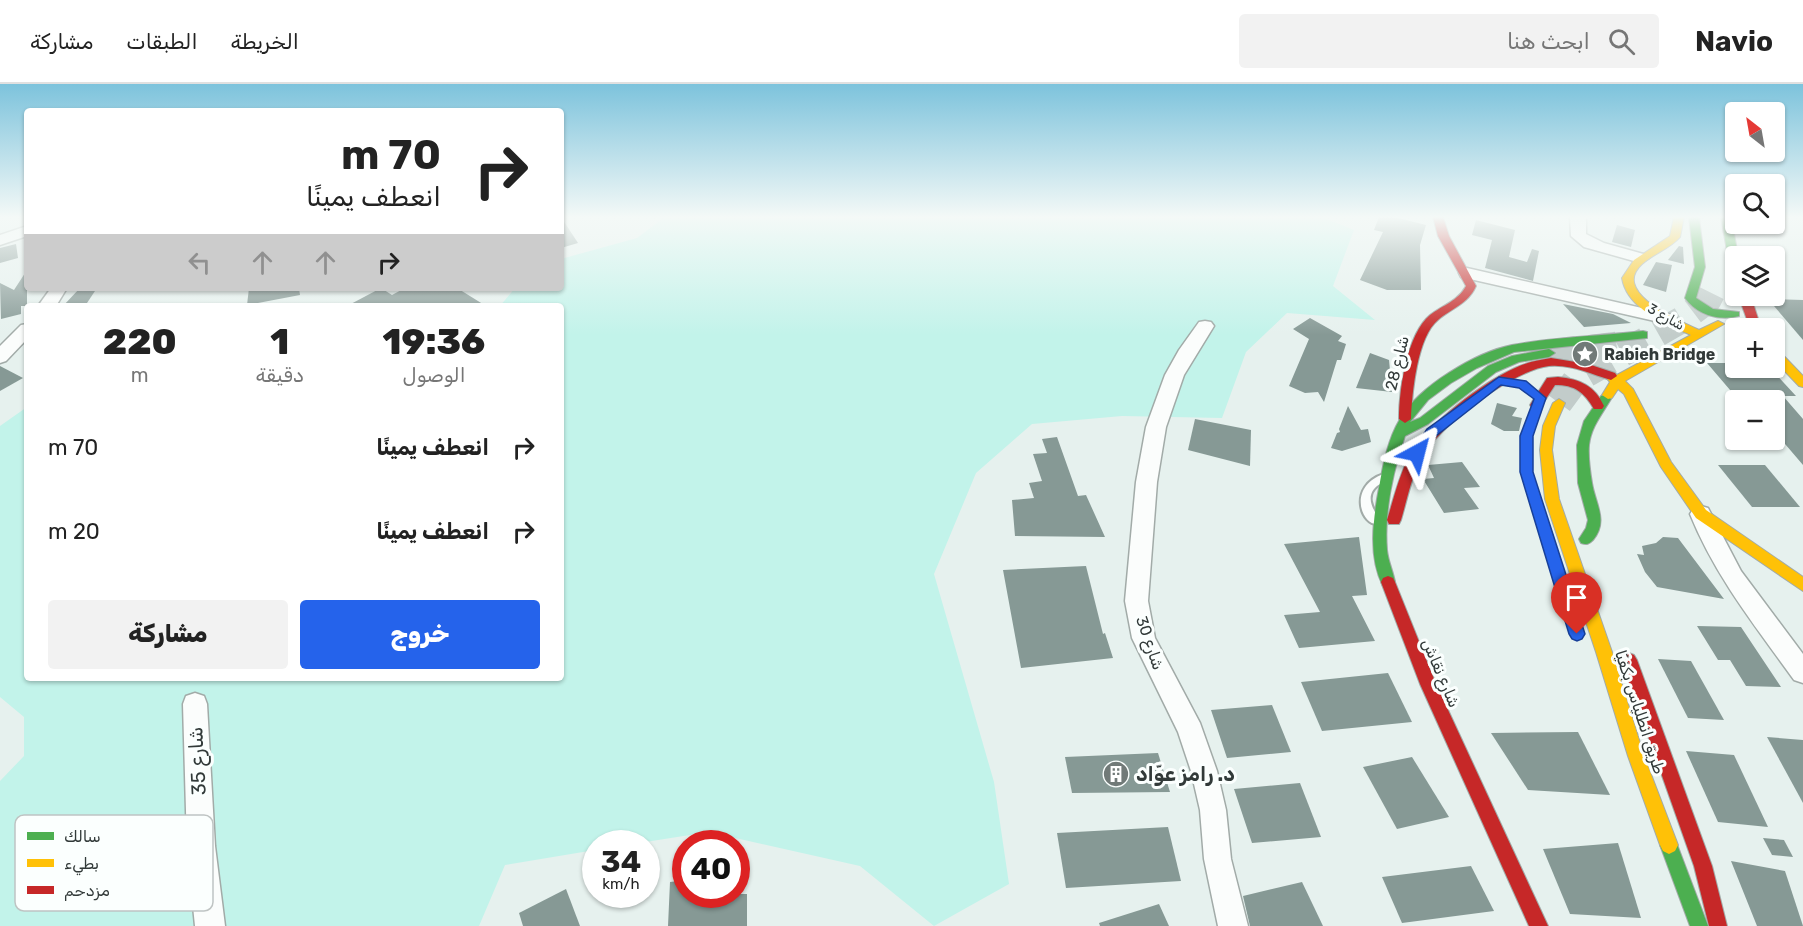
<!DOCTYPE html>
<html lang="ar">
<head>
<meta charset="utf-8">
<style>
	body { margin:0; font-family:Rubik,Cairo,sans-serif; background:#f2f2f2; color:#222; direction:rtl; height:100vh; display:flex; flex-direction:column; font-size:22px; white-space:nowrap }
	* { box-sizing:border-box; margin:0 }
	p { font-size:20px; color:#767676 }
	.icon { flex:none; width:33px; height:33px; fill:none; stroke:currentColor; stroke-width:2; stroke-linecap:round; stroke-linejoin:round }
	.map { position:relative; flex:1; overflow:hidden; direction:ltr }
	.panel { position:absolute; left:24px; top:219px; width:540px; height:378px; display:flex; flex-direction:column; background:#fff; border-radius:6px; box-shadow:0 2px 4px #0004; direction:rtl }
	.panel>* { flex:none }
	.hud { position:absolute; left:24px; top:24px; width:540px; height:183px; border-radius:6px; box-shadow:0 2px 4px #0004; direction:rtl; background:#fff; color:#222; overflow:hidden }
	.needle { width:39px; rotate:329deg }
	.fabs { position:absolute; left:1725px; top:18px; display:grid; gap:12px }
	.fabs a { display:grid; place-items:center; width:60px; height:60px; border-radius:6px; background:#fff; box-shadow:0 2px 4px #0004; font-size:30px }
	.speed { position:absolute; left:582px; top:746px; display:flex; gap:12px; font-size:30px; font-weight:700; text-align:center }
	.speed>* { display:grid; place-content:center; width:78px; height:78px; border-radius:50%; background:#fff; box-shadow:0 2px 4px #0004; line-height:1 }
	.speed small { font-size:15px; font-weight:400 }
	.speed .limit { border:9px solid #d22; background:#fff; color:#111 }
	.pin { position:absolute; display:grid; place-items:center; width:51px; height:51px; color:#fff; margin:-62px -26px; border-radius:50% 50% 50% 0; rotate:-45deg; box-shadow:0 0 6px #0007 }
	.pin .icon { rotate:45deg }
	.me { position:absolute; width:66px; margin:-33px; rotate:38deg; stroke-linejoin:round; filter:drop-shadow(0 0 4px #0008) }
	.turn { display:flex; align-items:center; gap:21px; height:126px; padding:0 24px; font-size:27px }
	.turn .icon { width:78px; height:78px; stroke-width:2.5 }
	.turn b { display:block; font-size:42px; line-height:51px }
	.lanes { display:flex; align-items:center; height:57px; padding:0 24px; background:#0003; justify-content:center; gap:30px; direction:ltr }
	.lanes .off { opacity:.35 }
	.eta { display:flex; justify-content:space-evenly; align-items:center; height:102px; text-align:center }
	.eta b { font-size:36px; font-weight:800; line-height:42px }
	.primary-button { display:flex; gap:12px; margin-top:auto; padding:12px 24px }
	.primary-button a { flex:1; height:69px; border-radius:6px; background:#2563eb; color:#fff; font-size:24px; font-weight:800; line-height:69px; text-align:center }
	.primary-button a+a { background:#f2f2f2; color:#222 }
	ul { padding:0; list-style:none }
	li { display:flex; align-items:center; gap:18px; height:84px; padding:0 24px }
	li div { flex:1 }
	li b { display:block; font-size:22px }
	li em { font-style:normal }
	header { display:flex; align-items:center; gap:36px; box-sizing:border-box; height:84px; padding:0 30px; background:#fff; border-bottom:2px solid #e0e0e0 }
	header strong { font-size:28px }
	nav { display:flex; gap:33px; margin-inline-start:auto; font-size:21px }
	.search { width:420px; height:54px; background:#f2f2f2; display:flex; align-items:center; gap:15px; box-sizing:border-box; padding:0 21px; border-radius:6px; color:#767676; font-size:22px }
	.map>svg:first-child { display:block }
	.green { fill:#c2f3ea }
	.building { fill:#869995 }
	.lines { fill:none; stroke-linecap:round; stroke-linejoin:round }
	.highway-tunnel { stroke:#c2ccca; stroke-width:27; stroke-dasharray:27 14; stroke-linecap:butt }
	.lane-casing { stroke:#a2aba8; stroke-width:4 }
	.street-casing { stroke:#a2aba8; stroke-width:3 }
	.fast-casing { stroke:#a2aba8; stroke-width:2 }
	.slow-casing { stroke:#a2aba8; stroke-width:2 }
	.jam-casing { stroke:#a2aba8; stroke-width:2 }
	.lane { fill:#fbfdfc; fill-rule:evenodd }
	.street { fill:#fbfdfc; fill-rule:evenodd }
	.fast { fill:#4caf50; fill-rule:evenodd }
	.slow { fill:#ffc107; fill-rule:evenodd }
	.jam { fill:#c62828; fill-rule:evenodd }
	.route { fill:#2563eb; stroke:#184099; stroke-width:1.5 }
	.labels { text-anchor:middle; dominant-baseline:central; stroke-width:6; stroke-linejoin:round; paint-order:stroke }
	.far-street-label { font-size:14px; fill:#323a39; stroke:#fbfffe }
	.poi-label { font-size:16px; font-weight:bold; fill:#323a39; stroke:#fbfffe; text-anchor:start }
	.street-label { font-size:16px; fill:#323a39; stroke:#fbfffe }
	.near-street-label { font-size:20px; fill:#323a39; stroke:#fbfffe }
	.near-poi-label { font-size:20px; font-weight:bold; fill:#323a39; stroke:#fbfffe; text-anchor:start }
	.key { fill:#fbfffe; stroke:#bfc4c3; stroke-width:1.5 }
	.key-label { font-size:16px; fill:#323a39 }
</style>
</head>
<body>
<header>
<strong>Navio</strong>
<div class="search"><svg class="icon" aria-label="search" viewBox="0 0 24 24"><circle cx="10" cy="10" r="6"/><path d="M15 15l6 6"/></svg>ابحث هنا</div>
<nav><a>الخريطة</a><a>الطبقات</a><a>مشاركة</a></nav>
</header>
<div class="map">
<svg width="1803" height="842" viewBox="0 0 1803 842">
	<rect width="100%" height="100%" fill="#e6f1ee"/>
	<!-- green -->
	<path class="green" d="M 665,133 L 1322,133 L 1354,146 L 1333,202 L 1375,236 L 1287,229 L 1246,268 L 1222,334 L 1122,332 L 1032,340 L 976,389 L 934,490 L 994,698 L 1009,800 L 934,842 L 860,782 L 709,748 L 639,759 L 596,759 L 595,766 L 505,781 L 479,842 L 0,842 L 0,697 L 24,672 L 24,633 L 0,613 L 0,342 L 27,323 L 27,594 L 561,594 L 561,222 L 500,222 L 515,204 L 561,204 L 561,175 L 637,154 Z"/>
	<!-- building -->
	<g class="building">
		<path d="M 561,133 L 578,159 L 561,164 Z"/>
		<path d="M 1379,133 L 1394,133 L 1426,141 L 1420,161 L 1421,206 L 1387,206 L 1360,196 L 1383,148 L 1374,146 Z"/>
		<path d="M 1476,136 L 1515,146 L 1509,173 L 1527,178 L 1532,165 L 1539,167 L 1533,197 L 1485,184 L 1492,156 L 1472,151 Z"/>
		<path d="M 1617,141 L 1635,146 L 1631,163 L 1612,158 Z"/>
		<path d="M 16,160 L 18,174 L 0,179 L 0,164 Z"/>
		<path d="M 1679,162 L 1683,163 L 1684,180 L 1668,176 Z"/>
		<path d="M 1656,178 L 1672,181 L 1666,208 L 1643,201 Z"/>
		<path d="M 27,186 L 27,222 L 21,222 L 21,230 L 1,235 L 0,199 L 14,206 Z"/>
		<path d="M 80,204 L 97,204 L 85,222 L 63,222 Z"/>
		<path d="M 249,204 L 299,204 L 300,211 L 247,221 Z"/>
		<path d="M 381,204 L 392,211 L 405,204 L 457,204 L 486,222 L 347,222 Z"/>
		<path d="M 1768,215 L 1803,216 L 1803,256 Z"/>
		<path d="M 1563,220 L 1613,230 L 1631,239 L 1584,243 Z"/>
		<path d="M 1310,234 L 1342,252 L 1338,257 L 1346,260 L 1341,276 L 1337,276 L 1324,318 L 1318,308 L 1305,309 L 1289,302 L 1309,255 L 1293,245 Z"/>
		<path d="M 1370,269 L 1389,276 L 1392,308 L 1356,304 Z"/>
		<path d="M 1707,279 L 1736,279 L 1736,284 L 1770,284 L 1796,312 L 1783,312 L 1803,335 L 1803,381 L 1774,347 L 1774,312 L 1736,313 Z"/>
		<path d="M 0,282 L 23,294 L 0,307 Z"/>
		<path d="M 1497,319 L 1517,324 L 1512,332 L 1522,334 L 1519,347 L 1504,347 L 1491,340 Z"/>
		<path d="M 1348,322 L 1361,346 L 1368,345 L 1371,358 L 1342,367 L 1331,364 L 1337,349 L 1340,348 L 1339,345 Z"/>
		<path d="M 1195,335 L 1251,346 L 1250,382 L 1188,366 Z"/>
		<path d="M 1057,353 L 1078,412 L 1086,411 L 1105,453 L 1015,452 L 1012,416 L 1034,414 L 1029,399 L 1042,397 L 1033,370 L 1047,369 L 1042,355 Z"/>
		<path d="M 1462,378 L 1480,403 L 1464,404 L 1479,425 L 1444,429 L 1423,395 L 1434,394 L 1428,381 Z"/>
		<path d="M 1718,381 L 1765,381 L 1800,423 L 1752,423 Z"/>
		<path d="M 1359,453 L 1367,511 L 1352,512 L 1375,557 L 1299,564 L 1284,531 L 1320,528 L 1284,460 Z"/>
		<path d="M 1663,453 L 1678,454 L 1724,515 L 1657,503 L 1645,488 L 1637,470 L 1644,471 L 1642,462 L 1656,459 Z"/>
		<path d="M 1086,482 L 1103,550 L 1105,549 L 1113,574 L 1021,584 L 1003,486 Z"/>
		<path d="M 1697,542 L 1741,543 L 1781,603 L 1746,602 L 1730,576 L 1718,576 Z"/>
		<path d="M 1658,575 L 1691,577 L 1724,636 L 1688,634 Z"/>
		<path d="M 1388,589 L 1412,638 L 1322,647 L 1301,598 Z"/>
		<path d="M 1272,621 L 1291,668 L 1227,674 L 1211,626 Z"/>
		<path d="M 1578,648 L 1610,711 L 1528,706 L 1491,649 Z"/>
		<path d="M 1767,653 L 1803,656 L 1803,719 Z"/>
		<path d="M 1686,667 L 1734,671 L 1768,743 L 1718,738 Z"/>
		<path d="M 1158,669 L 1170,708 L 1072,709 L 1065,673 Z"/>
		<path d="M 1412,673 L 1449,733 L 1397,745 L 1363,683 Z"/>
		<path d="M 1300,699 L 1321,753 L 1252,759 L 1234,705 Z"/>
		<path d="M 1168,743 L 1181,797 L 1066,804 L 1057,749 Z"/>
		<path d="M 1763,754 L 1784,756 L 1793,773 L 1772,771 Z"/>
		<path d="M 1618,759 L 1641,834 L 1570,830 L 1543,765 Z"/>
		<path d="M 1731,777 L 1785,787 L 1803,842 L 1757,842 Z"/>
		<path d="M 1471,782 L 1494,827 L 1402,839 L 1382,793 Z"/>
		<path d="M 686,796 L 686,810 L 747,810 L 747,842 L 668,842 L 670,798 Z"/>
		<path d="M 1302,798 L 1323,842 L 1250,842 L 1243,812 Z"/>
		<path d="M 566,805 L 580,842 L 523,842 L 519,829 Z"/>
		<path d="M 1159,820 L 1169,842 L 1100,842 L 1099,839 Z"/>
	</g>
	<g class="lines">
		<!-- highway-tunnel -->
		<g class="highway-tunnel">
			<path d="M 1549,269 L 1627,260"/>
			<path d="M 1559,319 L 1576,296 L 1683,235 L 1708,216 L 1715,202"/>
		</g>
		<!-- lane casing -->
		<g class="lane-casing">
			<path id="lane" d="M 1384,390 L 1388,391 L 1389,394 C 1386,398 1381,399 1377,402 C 1364,413 1374,426 1380,437 L 1379,440 C 1361,443 1347,402 1384,390 Z"/>
		</g>
		<!-- street casing -->
		<g class="street-casing">
			<g id="street">
				<path d="M 1570,133 L 1586,133 L 1586,150 L 1604,159 L 1647,171 L 1649,174 L 1641,179 L 1584,163 L 1571,152 Z"/>
				<path d="M 27,142 L 27,152 L 0,161 L 0,151 Z"/>
				<path d="M 1467,184 L 1668,230 L 1674,231 L 1677,235 L 1674,239 L 1668,240 L 1461,193 L 1459,189 Z"/>
				<path d="M 51,204 L 67,204 L 56,222 L 38,222 Z"/>
				<path d="M 1205,237 L 1211,238 L 1214,242 L 1184,291 L 1166,343 L 1157,398 L 1148,517 L 1155,554 L 1200,639 L 1217,687 L 1226,726 L 1231,775 L 1248,842 L 1218,842 L 1204,775 L 1200,726 L 1191,687 L 1178,648 L 1132,554 L 1125,517 L 1136,398 L 1146,343 L 1165,291 L 1179,266 L 1199,238 Z"/>
				<path d="M 27,240 L 27,255 L 6,277 L 0,279 L 0,262 L 21,241 Z"/>
				<path d="M 1701,422 L 1708,424 L 1741,487 L 1803,570 L 1803,599 L 1794,596 C 1756,543 1715,492 1690,430 L 1694,424 Z"/>
				<path d="M 195,609 L 204,612 L 207,620 L 215,762 L 225,842 L 195,842 L 187,762 L 183,620 L 186,612 Z"/>
			</g>
		</g>
		<!-- fast casing -->
		<g class="fast-casing">
			<g id="fast">
				<path d="M 1689,133 L 1699,133 L 1705,183 L 1696,214 L 1713,225 L 1739,228 L 1739,232 C 1719,237 1697,231 1685,214 L 1695,183 Z"/>
				<path d="M 1721,133 L 1731,133 L 1738,172 L 1736,172 L 1736,192 L 1731,189 Z"/>
				<path d="M 1643,247 L 1647,248 L 1647,254 L 1514,268 L 1477,284 L 1451,299 L 1428,316 L 1410,338 L 1420,334 L 1488,282 L 1512,272 L 1549,265 L 1555,269 L 1549,273 L 1519,278 L 1496,288 L 1428,340 L 1405,352 C 1393,387 1384,429 1387,466 C 1388,477 1393,487 1395,498 L 1393,502 L 1383,502 C 1368,473 1373,435 1379,404 C 1383,380 1388,355 1400,335 C 1418,303 1476,268 1512,261 C 1554,253 1600,252 1643,247 Z"/>
				<path d="M 1605,311 L 1611,315 C 1602,330 1591,343 1589,361 C 1588,372 1590,387 1592,399 C 1595,419 1609,437 1593,456 C 1589,460 1587,461 1581,459 L 1579,455 L 1586,444 L 1588,436 L 1578,399 L 1577,361 L 1584,337 L 1601,312 Z"/>
				<path d="M 1669,752 L 1675,755 L 1708,842 L 1690,842 L 1660,761 L 1663,755 Z"/>
			</g>
		</g>
		<!-- slow casing -->
		<g class="slow-casing">
			<g id="slow">
				<path d="M 1674,133 L 1684,133 L 1680,153 C 1669,165 1653,170 1642,180 C 1610,209 1680,237 1699,246 L 1718,237 L 1724,240 L 1625,297 L 1633,305 L 1671,378 L 1706,426 L 1803,493 L 1803,507 L 1696,434 L 1661,383 L 1624,310 L 1618,305 L 1612,314 L 1608,315 L 1602,311 L 1610,298 L 1605,292 L 1607,289 L 1611,288 L 1617,291 L 1691,251 C 1665,239 1627,225 1622,194 L 1634,176 L 1670,152 Z"/>
				<path d="M 1774,265 L 1778,266 L 1803,292 L 1803,303 L 1799,302 L 1774,276 Z"/>
				<path d="M 1559,315 L 1565,319 L 1555,342 L 1552,366 L 1559,415 L 1612,568 L 1644,672 L 1678,761 L 1675,767 L 1669,770 L 1663,767 L 1660,761 L 1628,672 L 1596,568 L 1545,415 L 1540,366 L 1543,342 L 1553,319 Z"/>
			</g>
		</g>
		<!-- jam casing -->
		<g class="jam-casing">
			<g id="jam">
				<path d="M 1433,133 L 1443,133 L 1449,152 L 1476,202 C 1468,220 1452,224 1438,236 C 1417,253 1412,309 1411,335 L 1405,339 L 1399,335 C 1399,306 1407,250 1430,231 C 1443,221 1458,217 1466,202 L 1438,152 Z"/>
				<path d="M 1748,219 L 1754,222 L 1761,244 L 1750,244 L 1742,222 Z"/>
				<path d="M 1551,274 L 1588,280 L 1615,289 L 1617,292 L 1611,296 C 1590,290 1571,280 1549,282 C 1513,286 1437,343 1421,375 C 1411,394 1407,416 1401,436 L 1399,440 L 1389,440 L 1387,436 C 1394,414 1399,391 1410,371 C 1429,339 1482,299 1515,284 C 1527,278 1539,276 1551,274 Z"/>
				<path d="M 1558,293 C 1580,295 1595,302 1604,322 L 1602,325 L 1594,325 C 1584,308 1575,301 1555,301 L 1540,324 L 1532,324 L 1530,321 L 1547,294 Z"/>
				<path d="M 1388,492 L 1393,494 L 1395,498 L 1436,600 L 1548,842 L 1529,842 L 1420,600 L 1381,498 L 1383,494 Z"/>
				<path d="M 1629,569 L 1634,571 L 1637,576 L 1712,782 L 1727,842 L 1709,842 L 1694,782 L 1621,576 L 1624,571 Z"/>
			</g>
		</g>
		<!-- lane -->
		<use href="#lane" class="lane"/>
		<!-- street -->
		<use href="#street" class="street"/>
		<!-- fast -->
		<use href="#fast" class="fast"/>
		<!-- slow -->
		<use href="#slow" class="slow"/>
		<!-- jam -->
		<use href="#jam" class="jam"/>
	</g>
	<!-- sky -->
	<linearGradient id="sky" x2="0" y2="1"><stop stop-color="#7dc3dc"/><stop offset="0.53" stop-color="#f4f9f7"/><stop offset="1" stop-color="#f4f9f7" stop-opacity="0"/></linearGradient>
	<rect width="1803" height="251" fill="url(#sky)"/>
	<!-- route -->
	<path class="route" d="M 1499,293 L 1526,297 L 1546,314 L 1533,352 L 1533,388 L 1585,550 L 1582,555 L 1577,557 L 1572,555 L 1569,550 L 1520,388 L 1520,352 L 1534,315 L 1519,304 L 1501,301 L 1436,352 L 1422,372 L 1417,374 L 1411,369 L 1427,345 Z"/>
	<!-- icons -->
	<defs>
		<g id="sight-disc" transform="scale(1.35)"><circle r="9.5" fill="#717a78" stroke="#fbfffe"/><path d="M0-6L1.8-2.2L6-1.7L2.9 1.2L3.7 5.4L0 3.3L-3.7 5.4L-2.9 1.2L-6-1.7L-1.8-2.2Z" fill="#fff"/></g>
		<g id="building-disc" transform="scale(1.35)"><circle r="9.5" fill="#717a78" stroke="#fbfffe"/><path d="M-4-6H4V6H1V3H-1V6H-4ZM-2.5-4.3h1.7v1.8h-1.7ZM.8-4.3h1.7v1.8H.8ZM-2.5-1h1.7V.8h-1.7ZM.8-1h1.7V.8H.8Z" fill="#fff"/></g>
	</defs>
	<g fill-rule="evenodd">
		<use href="#sight-disc" x="1585" y="270"/>
		<use href="#building-disc" x="1116" y="690"/>
	</g>
	<g class="labels">
		<!-- far-street labels -->
		<g class="far-street-label">
			<text transform="translate(1666 233) rotate(29)">شارع 3</text>
		</g>
		<!-- poi labels -->
		<g class="poi-label">
			<text x="1604" y="270">Rabieh Bridge</text>
		</g>
		<!-- street labels -->
		<g class="street-label">
			<text transform="translate(1397 279) rotate(-76)">شارع 28</text>
			<text transform="translate(1150 559) rotate(71)">شارع 30</text>
			<text transform="translate(1441 589) rotate(67)">شارع نقاش</text>
			<text transform="translate(1640 628) rotate(72)">طريق انطلياس بكفيّا</text>
		</g>
		<!-- near-street labels -->
		<g class="near-street-label">
			<text transform="translate(197 677) rotate(-93)">شارع 35</text>
		</g>
		<!-- near-poi labels -->
		<g class="near-poi-label">
			<text x="1136" y="690">د. رامز عوّاد</text>
		</g>
	</g>
	<!-- legend -->
	<rect x="15" y="731" width="198" height="96" rx="9" class="key"/>
	<rect x="27" y="748" width="27" height="8" fill="#4caf50"/>
	<rect x="27" y="775" width="27" height="8" fill="#ffc107"/>
	<rect x="27" y="802" width="27" height="8" fill="#c62828"/>
	<g class="key-label">
		<text x="64" y="758">سالك</text>
		<text x="64" y="785">بطيء</text>
		<text x="64" y="812">مزدحم</text>
	</g>
</svg>
<div class="fabs">
<a><svg class="needle" viewBox="-14 -14 28 28"><path d="M0-13l5 13h-10z" fill="#e53935"/><path d="M0 13l5-13h-10z" fill="#767676"/></svg></a>
<a><svg class="icon" aria-label="search" viewBox="0 0 24 24"><circle cx="10" cy="10" r="6"/><path d="M15 15l6 6"/></svg></a>
<a><svg class="icon" aria-label="layers" viewBox="0 0 24 24"><path d="M12 4l9 5-9 5-9-5zM3 14l9 5 9-5"/></svg></a>
<a>+</a>
<a>−</a>
</div>
<div class="speed"><div>34<small>km/h</small></div><div class="limit">40</div></div>
<div class="pin" style="left:1577px;top:550px;background:#d93025"><svg class="icon" aria-label="arrive" viewBox="0 0 24 24"><path d="M6 21V4h12l-3 4 3 4H6"/></svg></div>
<svg class="me" style="left:1417px;top:369px" viewBox="-20 -20 40 40"><path d="M0-17L14 15 0 8-14 15z" fill="#2563eb" stroke="#fff" stroke-width="4"/></svg>
<div class="hud">
<div class="turn"><svg class="icon" aria-label="right" viewBox="0 0 24 24"><path d="M7 20v-9h11M14 6l5 5-5 5"/></svg><div><b>70 m</b>انعطف يمينًا</div></div>
<div class="lanes"><svg class="icon off" aria-label="left" viewBox="0 0 24 24"><path d="M17 20v-9H6M10 6l-5 5 5 5"/></svg><svg class="icon off" aria-label="ahead" viewBox="0 0 24 24"><path d="M12 20V5M6 11l6-6 6 6"/></svg><svg class="icon off" aria-label="ahead" viewBox="0 0 24 24"><path d="M12 20V5M6 11l6-6 6 6"/></svg><svg class="icon" aria-label="right" viewBox="0 0 24 24"><path d="M7 20v-9h11M14 6l5 5-5 5"/></svg></div>
</div>
<section class="panel">
<div class="eta">
<div><b>19:36</b><p>الوصول</p></div>
<div><b>1</b><p>دقيقة</p></div>
<div><b>220</b><p>m</p></div>
</div>
<ul>
<li><svg class="icon" aria-label="right" viewBox="0 0 24 24"><path d="M7 20v-9h11M14 6l5 5-5 5"/></svg><div><b>انعطف يمينًا</b></div><em>70 m</em></li>
<li><svg class="icon" aria-label="right" viewBox="0 0 24 24"><path d="M7 20v-9h11M14 6l5 5-5 5"/></svg><div><b>انعطف يمينًا</b></div><em>20 m</em></li>
</ul>
<div class="primary-button"><a>خروج</a><a>مشاركة</a></div>
</section>
</div>
</body>
</html>
